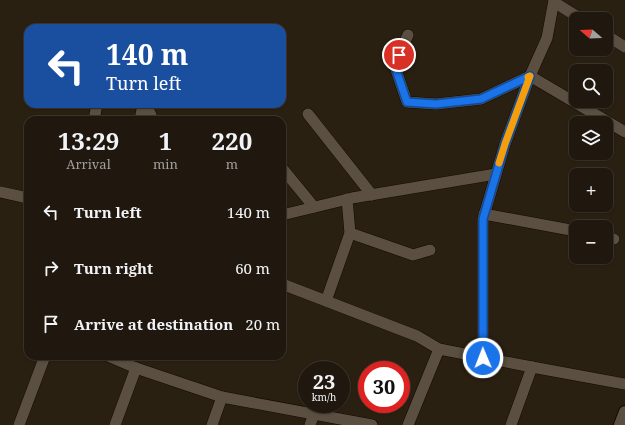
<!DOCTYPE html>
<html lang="en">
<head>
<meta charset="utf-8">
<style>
	body { margin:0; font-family:"Noto Serif",serif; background:#282117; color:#f1f3f6; height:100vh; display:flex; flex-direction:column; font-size:15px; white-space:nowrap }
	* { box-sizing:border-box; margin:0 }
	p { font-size:13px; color:#a2a09e }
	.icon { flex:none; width:22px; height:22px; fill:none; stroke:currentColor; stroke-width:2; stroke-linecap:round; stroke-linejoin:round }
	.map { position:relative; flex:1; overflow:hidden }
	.panel { position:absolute; left:24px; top:116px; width:262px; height:244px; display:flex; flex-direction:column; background:#20180e; border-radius:12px; box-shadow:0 1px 3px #0004,0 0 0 1px #3d372e }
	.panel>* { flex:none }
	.top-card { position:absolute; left:24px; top:24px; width:262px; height:84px; border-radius:12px; box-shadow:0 1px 3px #0004,0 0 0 1px #3d372e; background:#1a4fa0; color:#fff; overflow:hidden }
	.needle { width:26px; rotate:289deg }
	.buttons { position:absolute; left:569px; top:12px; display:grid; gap:8px }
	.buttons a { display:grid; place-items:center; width:44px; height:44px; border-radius:8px; background:#20180e; box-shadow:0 1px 3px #0004,0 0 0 1px #3d372e; font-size:20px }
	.speed { position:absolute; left:298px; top:361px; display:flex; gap:8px; font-size:20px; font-weight:700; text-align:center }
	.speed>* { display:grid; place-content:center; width:52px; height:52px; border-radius:50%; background:#20180e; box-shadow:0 1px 3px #0004,0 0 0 1px #3d372e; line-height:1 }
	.speed small { font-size:10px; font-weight:400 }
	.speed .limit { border:6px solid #d22; background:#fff; color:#111 }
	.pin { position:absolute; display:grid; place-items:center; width:34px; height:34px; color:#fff; margin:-17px; border:2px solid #fff; border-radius:50%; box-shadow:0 1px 4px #0007 }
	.me { position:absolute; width:44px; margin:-22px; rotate:359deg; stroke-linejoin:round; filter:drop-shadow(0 0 3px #0008) }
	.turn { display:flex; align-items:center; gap:14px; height:84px; padding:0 16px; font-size:18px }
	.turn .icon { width:52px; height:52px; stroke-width:2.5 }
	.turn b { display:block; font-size:28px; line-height:34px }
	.eta { display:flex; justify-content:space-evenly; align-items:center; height:68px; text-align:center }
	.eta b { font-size:24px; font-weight:700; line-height:28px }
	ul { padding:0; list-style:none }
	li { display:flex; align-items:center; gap:12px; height:56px; padding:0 16px }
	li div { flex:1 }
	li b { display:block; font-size:15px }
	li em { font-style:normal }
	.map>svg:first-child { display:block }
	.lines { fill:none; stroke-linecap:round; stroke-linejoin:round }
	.street-casing { stroke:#120901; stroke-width:12 }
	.secondary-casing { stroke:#120901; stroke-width:14 }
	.street { stroke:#5a4f40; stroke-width:11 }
	.secondary { stroke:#5a4f40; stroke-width:12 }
	.route-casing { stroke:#114b97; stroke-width:10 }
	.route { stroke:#1a73e8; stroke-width:7 }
	.slow { stroke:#f59e0b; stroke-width:7 }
</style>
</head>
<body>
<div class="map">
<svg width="625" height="425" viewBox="0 0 625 425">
	<rect width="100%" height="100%" fill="#2a2012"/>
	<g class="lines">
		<!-- street casing -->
		<g class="street-casing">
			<g id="street">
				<path d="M 554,2 L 581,19"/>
				<path d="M 408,35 L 394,64 L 407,102 L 436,104 L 481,99 L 530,76"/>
				<path d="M 606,35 L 625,47"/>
				<path d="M 530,76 L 625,132"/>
				<path d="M 146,104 L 153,120"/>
				<path d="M 308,114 L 372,195"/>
				<path d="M 94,120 L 97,104"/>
				<path d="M 140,120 L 143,104"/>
				<path d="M 282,168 L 314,207"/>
				<path d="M 0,192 L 28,198"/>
				<path d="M 484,214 L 576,231"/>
				<path d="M 282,215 L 352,198 L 496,174"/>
				<path d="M 350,233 L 413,255 L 430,250"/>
				<path d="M 606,237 L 614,239"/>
				<path d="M 282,284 L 417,336 L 439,349 L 532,367 L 625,384"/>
				<path d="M 326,301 L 350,233 L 347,199"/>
				<path d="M 108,356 L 136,368 L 222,397 L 372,425"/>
				<path d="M 483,358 L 483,219 L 505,144 L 530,76 L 547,38 L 554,0"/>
				<path d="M 19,425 L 45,356"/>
				<path d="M 115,425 L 136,368"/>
				<path d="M 212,425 L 222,397"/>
				<path d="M 310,425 L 314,414"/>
				<path d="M 408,425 L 439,349"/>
				<path d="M 511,425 L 532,367"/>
			</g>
		</g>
		<!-- secondary casing -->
		<g class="secondary-casing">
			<path id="secondary" d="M 620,425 L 625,412"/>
		</g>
		<!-- street -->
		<use href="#street" class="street"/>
		<!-- secondary -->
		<use href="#secondary" class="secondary"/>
	</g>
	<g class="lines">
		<!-- route casing -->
		<g class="route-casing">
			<path id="route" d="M 399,55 L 394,64 L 407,102 L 436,104 L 481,99 L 530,76 L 505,144 L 483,219 L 483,358"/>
		</g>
		<!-- route -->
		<use href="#route" class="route"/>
		<!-- slow -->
		<path class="slow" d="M 499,163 L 505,144 L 530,76 L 528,77"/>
	</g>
</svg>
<div class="buttons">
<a><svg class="needle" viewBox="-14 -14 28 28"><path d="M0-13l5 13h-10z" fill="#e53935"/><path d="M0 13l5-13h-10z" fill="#a2a09e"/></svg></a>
<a><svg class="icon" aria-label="search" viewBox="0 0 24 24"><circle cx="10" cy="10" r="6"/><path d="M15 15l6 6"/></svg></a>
<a><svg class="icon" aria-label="layers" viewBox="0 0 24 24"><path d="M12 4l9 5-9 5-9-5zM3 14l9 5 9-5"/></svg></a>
<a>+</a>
<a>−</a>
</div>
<div class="speed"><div>23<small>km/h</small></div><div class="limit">30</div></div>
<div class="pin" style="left:399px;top:55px;background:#d93025"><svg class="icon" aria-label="arrive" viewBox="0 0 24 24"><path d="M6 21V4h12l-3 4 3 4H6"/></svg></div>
<svg class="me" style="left:483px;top:358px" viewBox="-20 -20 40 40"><circle r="17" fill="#1a73e8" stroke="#fff" stroke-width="3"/><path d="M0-11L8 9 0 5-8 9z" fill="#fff"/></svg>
<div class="top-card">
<div class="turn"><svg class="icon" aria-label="left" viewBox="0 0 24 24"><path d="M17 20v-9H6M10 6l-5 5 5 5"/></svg><div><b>140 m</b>Turn left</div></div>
</div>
<section class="panel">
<div class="eta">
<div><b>13:29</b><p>Arrival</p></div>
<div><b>1</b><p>min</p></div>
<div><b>220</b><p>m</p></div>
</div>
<ul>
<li><svg class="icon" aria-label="left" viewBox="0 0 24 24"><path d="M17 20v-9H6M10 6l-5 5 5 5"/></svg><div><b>Turn left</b></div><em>140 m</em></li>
<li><svg class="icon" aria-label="right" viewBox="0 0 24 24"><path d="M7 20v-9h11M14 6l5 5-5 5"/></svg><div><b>Turn right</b></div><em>60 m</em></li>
<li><svg class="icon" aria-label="arrive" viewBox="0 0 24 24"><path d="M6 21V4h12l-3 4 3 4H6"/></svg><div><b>Arrive at destination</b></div><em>20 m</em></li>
</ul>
</section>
</div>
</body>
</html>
